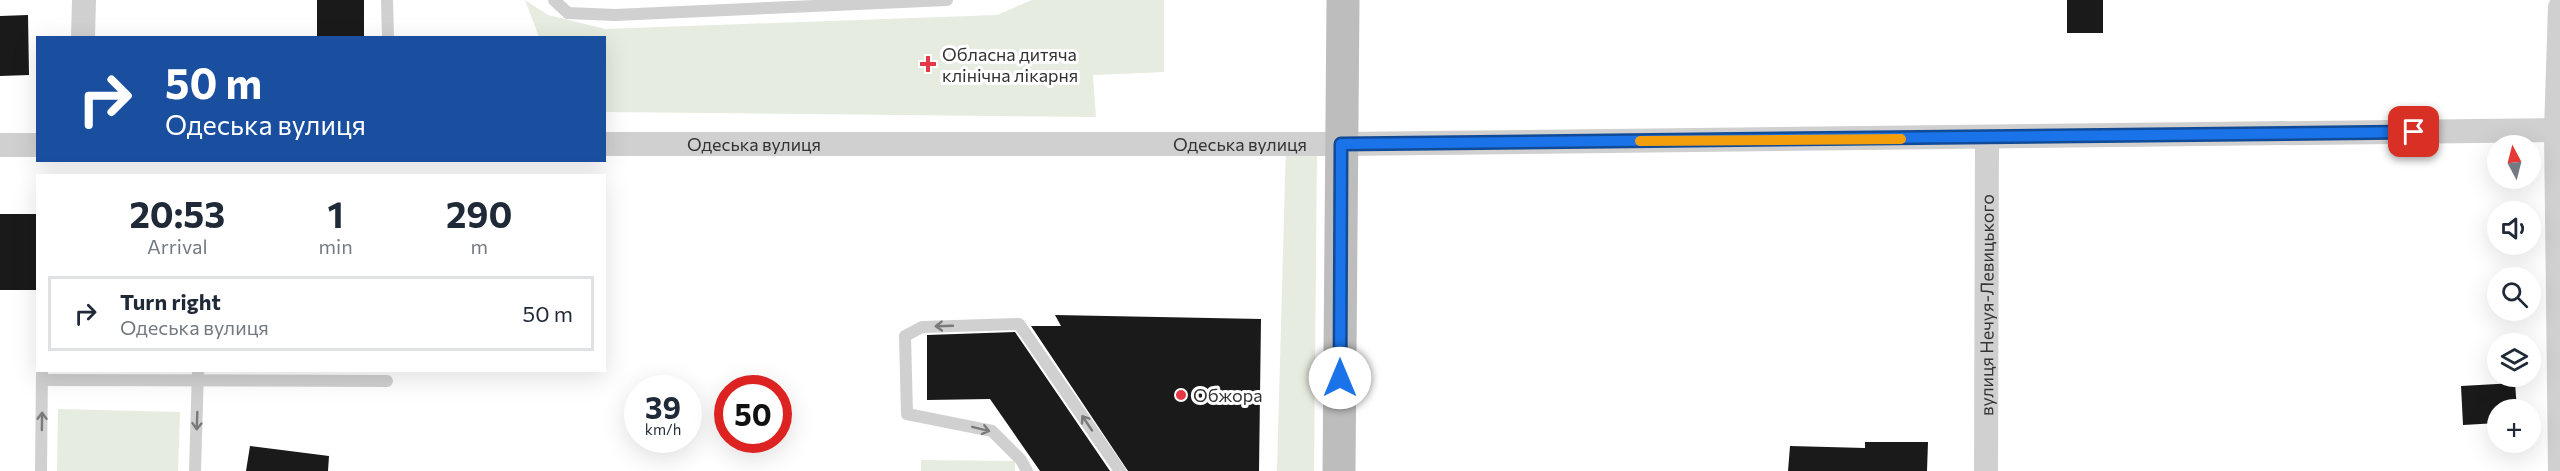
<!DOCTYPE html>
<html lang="en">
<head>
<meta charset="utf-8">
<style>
	body { margin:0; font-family:Commissioner,sans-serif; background:#f2f2f3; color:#1f2937; height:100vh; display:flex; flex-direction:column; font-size:22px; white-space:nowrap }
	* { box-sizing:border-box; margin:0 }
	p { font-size:20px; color:#747a83 }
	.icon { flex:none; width:33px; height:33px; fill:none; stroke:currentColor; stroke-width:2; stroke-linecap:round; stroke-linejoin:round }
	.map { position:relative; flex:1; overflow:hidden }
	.panel { position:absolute; left:36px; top:174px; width:570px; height:198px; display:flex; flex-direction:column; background:#fff; border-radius:0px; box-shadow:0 6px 24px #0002 }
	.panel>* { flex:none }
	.guide { position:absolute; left:36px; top:36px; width:570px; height:126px; border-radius:0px; box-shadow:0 6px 24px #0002; background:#1a4fa0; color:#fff; overflow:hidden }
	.needle { width:39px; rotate:353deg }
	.tools { position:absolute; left:2487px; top:135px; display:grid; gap:12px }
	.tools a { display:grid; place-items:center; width:54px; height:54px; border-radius:50%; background:#fff; box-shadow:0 6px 24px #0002; font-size:30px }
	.speed { position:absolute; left:624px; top:375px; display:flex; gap:12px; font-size:30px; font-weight:700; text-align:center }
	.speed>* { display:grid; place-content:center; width:78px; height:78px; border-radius:50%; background:#fff; box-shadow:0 6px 24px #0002; line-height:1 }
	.speed small { font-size:15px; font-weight:400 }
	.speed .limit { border:9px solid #d22; background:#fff; color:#111 }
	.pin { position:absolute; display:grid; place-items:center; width:51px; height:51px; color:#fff; margin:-26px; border-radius:12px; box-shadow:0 3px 9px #0006 }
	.me { position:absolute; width:66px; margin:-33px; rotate:0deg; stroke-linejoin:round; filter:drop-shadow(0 0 4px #0008) }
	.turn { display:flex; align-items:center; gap:21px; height:126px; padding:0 30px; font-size:27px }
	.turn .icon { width:78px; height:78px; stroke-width:2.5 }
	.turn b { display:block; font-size:42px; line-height:51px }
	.eta { display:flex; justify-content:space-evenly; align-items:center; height:102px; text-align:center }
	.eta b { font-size:36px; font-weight:700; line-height:42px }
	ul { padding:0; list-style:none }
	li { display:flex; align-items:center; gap:18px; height:75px; margin:0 12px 9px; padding:0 18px; border:3px solid #e0e1e3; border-radius:0px }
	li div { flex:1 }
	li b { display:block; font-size:22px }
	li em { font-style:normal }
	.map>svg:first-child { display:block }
	.green { fill:#e6ecdf }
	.building { fill:#1a1a1a }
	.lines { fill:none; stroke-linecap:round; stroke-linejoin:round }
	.service { stroke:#d0d0d0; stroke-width:12 }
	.minor { stroke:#d0d0d0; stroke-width:24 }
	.secondary { stroke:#bdbdbd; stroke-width:33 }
	.oneway { stroke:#7a7a7a }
	.route-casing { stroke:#114b97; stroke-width:15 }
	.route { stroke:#1a73e8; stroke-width:10 }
	.slow { stroke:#f59e0b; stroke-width:10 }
	.poi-dot { fill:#e63946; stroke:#fff; stroke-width:2 }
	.labels { text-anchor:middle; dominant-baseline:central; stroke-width:6; stroke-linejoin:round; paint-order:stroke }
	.poi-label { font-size:18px; fill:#333; stroke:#fff; text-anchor:start }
	.street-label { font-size:18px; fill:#333; stroke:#fff }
</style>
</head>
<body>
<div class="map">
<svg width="2560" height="471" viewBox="0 0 2560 471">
	<rect width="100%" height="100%" fill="#fff"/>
	<!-- green -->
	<g class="green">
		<path d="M 525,0 L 548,15 L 605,29 L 997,15 L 1032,0 L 1164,0 L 1164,72 L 1093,75 L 1096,117 L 605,112 L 604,38 L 539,37 Z"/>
		<path d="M 1286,144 L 1317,153 L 1314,471 L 1277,471 Z"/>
		<path d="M 58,409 L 180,412 L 178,471 L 57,471 Z"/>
		<path d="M 921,460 L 1015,461 L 1015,471 L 921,471 Z"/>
	</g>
	<!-- building -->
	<g class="building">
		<rect x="317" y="0" width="47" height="38"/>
		<rect x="2067" y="0" width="36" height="33"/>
		<path d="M 28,15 L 29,75 L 0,76 L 0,16 Z"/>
		<rect x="0" y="214" width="38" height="76"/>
		<path d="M 1055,315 L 1261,319 L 1259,471 L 1128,471 L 1031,326 L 1061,326 Z"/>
		<path d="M 1015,332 L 1110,471 L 1040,471 L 990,399 L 927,400 L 927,335 Z"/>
		<path d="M 2515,383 L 2517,410 L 2498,410 L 2498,423 L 2463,425 L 2461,386 Z"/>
		<path d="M 1865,442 L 1928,442 L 1927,471 L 1788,471 L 1790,446 L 1865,448 Z"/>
		<path d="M 250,446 L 329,456 L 328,471 L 246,471 Z"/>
	</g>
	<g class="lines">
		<!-- service -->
		<g class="service">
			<path d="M 387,0 L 388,38"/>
			<path d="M 554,0 L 568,13 L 615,15 L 947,0"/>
			<path d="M 42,380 L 387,381"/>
			<path d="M 41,471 L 42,370"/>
			<path d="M 195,471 L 198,370"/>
			<path d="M 1027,471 L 1021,460 L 992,431 L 907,414 L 905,336 L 922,327 L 1019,324 L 1120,471"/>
		</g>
		<!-- minor -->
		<g class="minor">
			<path d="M 83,38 L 84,0"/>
			<path id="s1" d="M 604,144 L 1341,144 L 2560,130"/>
			<path d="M 0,145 L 38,145"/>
			<path id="s2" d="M 1986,471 L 1987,138"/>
			<path d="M 2560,471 L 2556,130 L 2560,7"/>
		</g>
		<!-- secondary -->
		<path class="secondary" d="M 1339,471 L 1343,0"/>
	</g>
	<!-- one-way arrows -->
	<defs><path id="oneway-shaft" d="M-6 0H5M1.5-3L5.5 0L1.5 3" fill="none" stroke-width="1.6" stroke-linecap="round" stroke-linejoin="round" transform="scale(1.5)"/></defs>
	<g class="oneway">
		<use href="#oneway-shaft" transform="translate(944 326) rotate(178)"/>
		<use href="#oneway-shaft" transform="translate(42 421) rotate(-89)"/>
		<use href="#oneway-shaft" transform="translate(197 421) rotate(92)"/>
		<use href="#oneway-shaft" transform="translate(1087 423) rotate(-124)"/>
		<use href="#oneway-shaft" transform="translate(981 429) rotate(14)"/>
	</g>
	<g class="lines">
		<!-- route casing -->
		<g class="route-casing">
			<path id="route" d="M 1340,378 L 1341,144 L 2414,132"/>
		</g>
		<!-- route -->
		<use href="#route" class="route"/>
		<!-- slow -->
		<path class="slow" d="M 1640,141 L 1901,139"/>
	</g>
	<!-- markers -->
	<g class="poi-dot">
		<path d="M925 55h6v6h6v6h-6v6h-6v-6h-6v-6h6z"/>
		<circle cx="1181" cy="395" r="6"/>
	</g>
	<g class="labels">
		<!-- poi labels -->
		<g class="poi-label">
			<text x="942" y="54">Обласна дитяча<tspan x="942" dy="21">клінічна лікарня</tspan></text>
			<text x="1193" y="395">Обжора</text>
		</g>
		<!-- street labels -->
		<g class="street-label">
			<text stroke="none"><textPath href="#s1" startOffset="150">Одеська вулиця</textPath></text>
			<text stroke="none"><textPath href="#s1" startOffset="636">Одеська вулиця</textPath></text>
			<text stroke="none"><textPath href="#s2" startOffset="166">вулиця Нечуя-Левицького</textPath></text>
		</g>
	</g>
</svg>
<div class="tools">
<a><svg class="needle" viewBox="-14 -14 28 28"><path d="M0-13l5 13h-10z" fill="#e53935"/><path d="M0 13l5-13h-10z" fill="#747a83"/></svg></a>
<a><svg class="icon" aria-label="sound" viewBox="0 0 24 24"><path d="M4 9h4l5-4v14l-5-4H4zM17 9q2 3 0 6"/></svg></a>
<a><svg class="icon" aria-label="search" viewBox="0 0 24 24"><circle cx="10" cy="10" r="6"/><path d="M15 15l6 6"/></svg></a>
<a><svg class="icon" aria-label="layers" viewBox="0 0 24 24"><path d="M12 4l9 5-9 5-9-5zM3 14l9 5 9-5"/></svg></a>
<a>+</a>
</div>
<div class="speed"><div>39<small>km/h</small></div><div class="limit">50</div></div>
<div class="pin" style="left:2414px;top:132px;background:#d93025"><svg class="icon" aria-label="arrive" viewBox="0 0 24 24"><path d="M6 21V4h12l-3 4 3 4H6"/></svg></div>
<svg class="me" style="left:1340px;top:378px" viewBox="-20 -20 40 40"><circle r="19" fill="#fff"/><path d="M0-13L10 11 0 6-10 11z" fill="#1a73e8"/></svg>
<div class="guide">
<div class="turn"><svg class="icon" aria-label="right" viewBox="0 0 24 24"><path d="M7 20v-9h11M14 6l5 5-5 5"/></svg><div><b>50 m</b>Одеська вулиця</div></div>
</div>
<section class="panel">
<div class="eta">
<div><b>20:53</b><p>Arrival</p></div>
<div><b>1</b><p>min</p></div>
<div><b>290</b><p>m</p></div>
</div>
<ul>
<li><svg class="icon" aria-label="right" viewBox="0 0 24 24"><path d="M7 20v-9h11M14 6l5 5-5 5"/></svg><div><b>Turn right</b><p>Одеська вулиця</p></div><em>50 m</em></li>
</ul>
</section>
</div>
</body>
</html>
